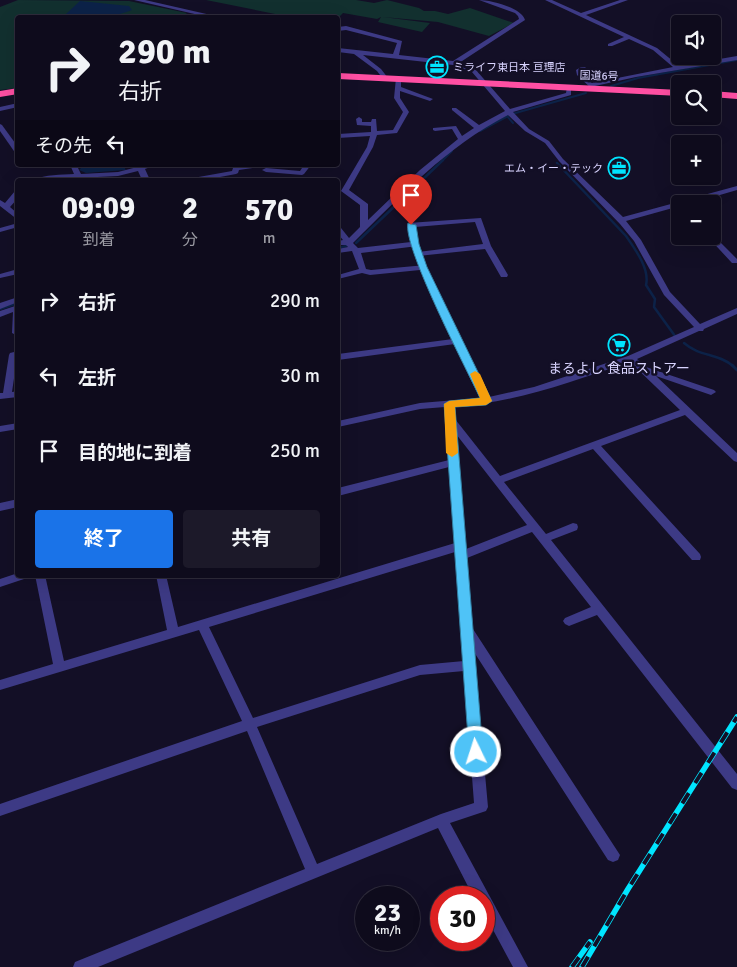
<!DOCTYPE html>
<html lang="ja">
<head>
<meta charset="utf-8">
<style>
	body { margin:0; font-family:Signika,"Noto Sans JP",sans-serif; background:#1c1929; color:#f1f3f6; height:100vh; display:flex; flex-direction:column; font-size:19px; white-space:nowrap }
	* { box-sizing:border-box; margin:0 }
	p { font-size:16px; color:#9b9ba3 }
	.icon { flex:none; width:28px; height:28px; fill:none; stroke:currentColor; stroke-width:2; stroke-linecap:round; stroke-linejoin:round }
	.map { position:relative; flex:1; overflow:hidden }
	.side { position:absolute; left:15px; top:178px; width:325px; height:400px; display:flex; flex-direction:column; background:#0e0b1c; border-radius:5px; box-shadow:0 5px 20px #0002,0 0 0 1px #2e2b3b }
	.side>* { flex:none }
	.top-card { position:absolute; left:15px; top:15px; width:325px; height:152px; border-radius:5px; box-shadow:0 5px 20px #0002,0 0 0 1px #2e2b3b; background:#0e0b1c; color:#f1f3f6; overflow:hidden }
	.buttons { position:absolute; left:671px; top:15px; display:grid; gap:10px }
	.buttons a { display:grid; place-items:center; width:50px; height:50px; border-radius:5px; background:#0e0b1c; box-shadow:0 5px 20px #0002,0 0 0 1px #2e2b3b; font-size:25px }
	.speed { position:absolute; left:355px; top:886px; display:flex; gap:10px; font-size:25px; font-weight:700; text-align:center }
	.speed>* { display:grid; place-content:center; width:65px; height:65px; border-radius:50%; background:#0e0b1c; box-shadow:0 5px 20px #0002,0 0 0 1px #2e2b3b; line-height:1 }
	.speed small { font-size:12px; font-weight:400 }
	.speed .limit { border:8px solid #d22; background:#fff; color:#111 }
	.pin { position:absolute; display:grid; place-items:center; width:42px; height:42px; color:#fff; margin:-51px -21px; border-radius:50% 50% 50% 0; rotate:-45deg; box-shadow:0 0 5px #0007 }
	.pin .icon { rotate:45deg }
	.me { position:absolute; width:55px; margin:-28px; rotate:356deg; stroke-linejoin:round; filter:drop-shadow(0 0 4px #0008) }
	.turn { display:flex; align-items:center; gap:18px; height:105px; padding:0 20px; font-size:22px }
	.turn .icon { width:65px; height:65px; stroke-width:2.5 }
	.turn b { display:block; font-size:35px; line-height:42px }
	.then { display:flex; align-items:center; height:48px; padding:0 20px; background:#0003; gap:10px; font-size:19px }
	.eta { display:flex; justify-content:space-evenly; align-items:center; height:85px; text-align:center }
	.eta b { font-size:30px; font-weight:700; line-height:35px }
	.primary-button { display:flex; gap:10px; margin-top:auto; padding:10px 20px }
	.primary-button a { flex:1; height:58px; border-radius:5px; background:#1a73e8; color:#fff; font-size:20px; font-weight:700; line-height:58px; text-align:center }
	.primary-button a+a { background:#1c1929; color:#f1f3f6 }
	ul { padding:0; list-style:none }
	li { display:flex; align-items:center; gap:15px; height:75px; padding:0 20px }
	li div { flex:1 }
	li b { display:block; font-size:19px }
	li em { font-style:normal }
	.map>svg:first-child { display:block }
	.green { fill:#12302f }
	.water { fill:#0c2248 }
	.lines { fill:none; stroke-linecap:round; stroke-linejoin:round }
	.stream-far2 { stroke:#0c2248; stroke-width:2 }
	.stream-far1 { stroke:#0c2248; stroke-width:2.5 }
	.stream { stroke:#0c2248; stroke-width:3 }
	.minor { fill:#3d3a85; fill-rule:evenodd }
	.highway { fill:#ff4fa3; fill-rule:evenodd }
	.rail-casing { stroke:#00e5ff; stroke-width:5.5 }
	.rail { stroke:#130f26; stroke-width:4; stroke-dasharray:12; stroke-linecap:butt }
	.route { fill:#4fc3f7; stroke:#337fa1 }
	.slow { fill:#f59e0b }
	.labels { text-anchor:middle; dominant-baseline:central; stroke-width:5; stroke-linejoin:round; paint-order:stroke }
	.far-poi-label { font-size:11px; fill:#d9d4ff; stroke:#130f26; text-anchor:start }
	.far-street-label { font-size:11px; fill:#d9d4ff; stroke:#130f26 }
	.poi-label { font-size:14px; fill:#d9d4ff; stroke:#130f26 }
</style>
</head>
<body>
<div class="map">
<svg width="737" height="967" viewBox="0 0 737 967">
	<rect width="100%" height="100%" fill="#130f26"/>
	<!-- green -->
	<g class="green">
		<path d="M 18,0 L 129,1 L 187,13 L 180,18 L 18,18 L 17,88 L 0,90 L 0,7 Z"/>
		<path d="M 206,0 L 356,0 L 374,3 L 387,0 L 419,8 L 424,11 L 435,11 L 448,14 L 470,8 L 514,23 L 489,36 L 438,22 L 383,17 L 430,23 L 422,32 L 378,22 L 381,17 L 377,19 L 343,13 L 338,18 L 290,17 Z"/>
	</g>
	<!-- water -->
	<g class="water">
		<path d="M 80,1 L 129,6 L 132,10 C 111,18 88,21 66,14 Z"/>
		<path d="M 88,165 L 123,165 L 126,170 L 86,173 L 79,170 L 82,167 Z"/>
	</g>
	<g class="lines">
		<!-- stream-far2 -->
		<g class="stream-far2">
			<path d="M 611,86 L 638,78 L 737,60"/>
			<path d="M 512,114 L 586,93"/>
			<path d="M 507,116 L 513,123"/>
			<path d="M 480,131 L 508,116"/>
			<path d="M 442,161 L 452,151"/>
		</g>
		<!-- stream-far1 -->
		<g class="stream-far1">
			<path d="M 557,163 L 626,236 C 635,249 650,269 646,285 L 655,299 L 654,307 L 675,336"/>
			<path d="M 356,243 L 443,160"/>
			<path d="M 338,248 L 346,246"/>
			<path d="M 0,309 L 18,303"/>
			<path d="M 684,343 C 700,357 718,353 733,366"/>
		</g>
		<!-- stream -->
		<path class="stream" d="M 732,365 L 737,370"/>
		<!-- minor -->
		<g class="minor">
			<path d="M 134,0 L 145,0 L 224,18 L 212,18 Z"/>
			<path d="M 479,0 C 491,0 522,8 525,20 L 459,63 L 476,70 L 510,109 L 566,93 L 567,87 L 571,87 L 571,95 L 513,112 L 529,129 L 549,141 L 563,159 L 623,217 L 737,186 L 737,190 L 689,204 L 680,204 L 680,206 L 626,221 L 641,240 L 670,292 L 700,324 L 737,308 L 737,314 L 704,329 L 703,331 L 699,331 L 637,359 L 646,367 L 714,390 L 716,392 L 711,395 L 656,376 L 737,453 L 737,462 L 734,461 L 685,415 L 601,446 L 700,554 L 701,557 L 700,560 L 692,560 L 593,449 L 504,482 L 546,534 L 573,523 L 577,524 L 578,527 L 577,530 L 551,540 L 737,774 L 737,790 L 732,788 L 597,615 L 569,626 L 565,624 L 563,621 L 565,618 L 591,607 L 532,532 L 467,558 L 473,629 L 620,855 L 618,860 L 613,862 L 608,860 L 474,652 L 488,807 L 486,811 L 450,823 L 528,967 L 513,967 L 484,913 L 484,898 L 474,898 L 438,828 L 98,967 L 73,967 L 75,962 L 305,869 L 247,731 L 0,816 L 0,804 L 242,721 L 199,630 L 0,690 L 0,680 L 53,664 L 35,575 L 45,575 L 64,661 L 167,630 L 156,575 L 166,575 L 178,627 L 455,543 L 449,467 L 338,496 L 338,488 L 449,460 L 445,407 L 420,409 L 338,427 L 338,421 L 420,403 L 480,398 L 455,344 L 338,360 L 338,354 L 453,339 L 420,270 L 370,275 L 362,273 L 338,279 L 338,275 L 359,269 L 352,251 L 338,253 L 338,249 L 348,247 L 346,245 L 338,245 L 338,241 L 343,240 L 338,234 L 338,228 L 341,228 L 349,238 L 360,227 L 360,205 L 341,191 L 367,147 L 370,136 L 338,138 L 338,134 L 371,132 L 371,126 L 357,125 L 356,119 L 359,117 L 362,119 L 362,122 L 371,122 L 372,119 L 376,119 L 377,131 L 393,130 L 403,112 L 394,98 L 396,78 L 401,79 L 401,87 L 433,99 L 430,101 L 400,91 L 400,98 L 409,112 L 397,133 L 377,135 L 373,147 L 349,190 L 368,204 L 368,220 L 420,170 L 458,139 L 452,129 L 435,131 L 433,130 L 433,128 L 456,126 L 462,136 L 474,128 L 452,110 L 452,108 L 456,108 L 479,125 L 505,111 L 472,72 L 453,65 L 363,55 L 381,69 L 388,78 L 383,79 L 377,71 L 354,54 L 338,52 L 338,48 L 393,54 L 397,43 L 346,30 L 338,31 L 338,27 L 346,26 L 402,41 L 399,55 L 453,61 L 519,19 L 518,16 L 515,13 ZM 508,115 L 525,131 L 545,143 L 559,161 L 620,224 L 634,241 L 664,295 L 694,327 L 628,356 L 534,387 L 489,397 L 426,265 L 371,270 L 366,269 L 361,253 L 418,246 L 419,244 L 415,227 L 475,222 L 483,244 L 418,252 L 414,254 L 418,256 L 485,249 L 501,277 L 507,277 L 508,275 L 491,246 L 481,218 L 408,223 L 407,225 L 411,242 L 358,248 L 353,243 C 402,195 446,147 508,115 ZM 630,362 L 680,410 L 500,476 L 455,419 L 454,407 C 518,402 570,382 630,362 ZM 456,434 L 527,525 L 466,549 ZM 455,552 L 464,661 L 420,665 L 253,718 L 209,627 ZM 464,671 L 474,803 L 441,814 L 317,864 L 257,727 L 420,675 Z"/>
			<path d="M 545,0 L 552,0 L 581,13 L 620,0 L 628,0 L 586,15 L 657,48 L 679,66 L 737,56 L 737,60 L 636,77 L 595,86 L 598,89 L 593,90 L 577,75 L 576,70 L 581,67 L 585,67 L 586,68 L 581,72 L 592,83 L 673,67 L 653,50 L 629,39 L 612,46 L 608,46 L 608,44 L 624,37 Z"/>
			<path d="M 18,103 L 18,107 L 0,111 L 0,107 Z"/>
			<path d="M 0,124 L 2,125 L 18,147 L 18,155 L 16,154 L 0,131 Z"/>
			<path d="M 73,165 L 84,165 L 78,168 L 81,174 L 118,172 L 145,165 L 156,165 L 145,169 L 150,180 L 142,180 L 138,171 L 118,176 L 34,180 C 45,174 61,175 74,174 L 71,167 Z"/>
			<path d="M 246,165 L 262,165 L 259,167 L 239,170 L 238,173 L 236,174 L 204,180 L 189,180 L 193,178 L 232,171 L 233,168 Z"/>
			<path d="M 304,165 L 311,165 L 304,174 L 302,175 L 266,172 L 262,170 L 266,168 L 300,171 Z"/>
			<path d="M 15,191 L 18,191 L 18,198 L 10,207 L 18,214 L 18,220 L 0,206 L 0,200 L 5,203 Z"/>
			<path d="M 18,223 L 18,227 L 0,232 L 0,228 Z"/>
			<path d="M 712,234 L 737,259 L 737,263 L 732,263 L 707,236 L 712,236 Z"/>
			<path d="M 18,269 L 18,274 L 0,278 L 0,274 Z"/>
			<path d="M 18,297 L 18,302 L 0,309 L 0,303 Z"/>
			<path d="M 18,305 L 18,336 L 12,333 L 13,312 L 0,317 L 0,311 Z"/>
			<path d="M 18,351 L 12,392 L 18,391 L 18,397 L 0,399 L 0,393 L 3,393 L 9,355 L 10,353 Z"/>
			<path d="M 18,423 L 18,429 L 0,432 L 0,426 Z"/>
			<path d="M 18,499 L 18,507 L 0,511 L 0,503 Z"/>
			<path d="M 18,573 L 18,575 L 28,575 L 27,578 L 0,587 L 0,579 Z"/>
		</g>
		<!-- highway -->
		<g class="highway">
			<path d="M 338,73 L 680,90 L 680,96 L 338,79 Z"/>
			<path d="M 18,88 L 18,94 L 0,97 L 0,91 Z"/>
			<path d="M 712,91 L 737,93 L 737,99 L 712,97 Z"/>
		</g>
		<!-- rail casing -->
		<g class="rail-casing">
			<g id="rail">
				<path d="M 572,967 L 590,942"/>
				<path d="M 582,967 L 628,889 L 737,717"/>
			</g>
		</g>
		<!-- rail -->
		<use href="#rail" class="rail"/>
	</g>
	<!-- route -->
	<path class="route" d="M 408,223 L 416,225 L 419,244 L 427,267 L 492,401 L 486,405 L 455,407 L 483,752 L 481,756 L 476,758 L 471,756 L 469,752 L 444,404 L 449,401 L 480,398 C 467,370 402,246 408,223 Z"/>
	<!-- slow -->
	<path class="slow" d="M 475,371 L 480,374 L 492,401 L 486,405 L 455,407 L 458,453 L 452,457 L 446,453 L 444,404 L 449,401 L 480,398 L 470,374 Z"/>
	<!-- icons -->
	<defs>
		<g id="office-ring" transform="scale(1.125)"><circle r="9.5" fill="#130f26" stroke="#00e5ff" stroke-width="1.5"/><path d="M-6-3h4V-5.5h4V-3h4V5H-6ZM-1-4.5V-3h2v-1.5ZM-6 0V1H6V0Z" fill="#00e5ff"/></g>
		<g id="supermarket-ring" transform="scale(1.125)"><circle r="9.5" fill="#130f26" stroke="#00e5ff" stroke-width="1.5"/><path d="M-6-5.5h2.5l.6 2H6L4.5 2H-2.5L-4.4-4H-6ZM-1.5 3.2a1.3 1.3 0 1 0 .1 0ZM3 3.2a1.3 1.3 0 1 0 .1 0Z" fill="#00e5ff"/></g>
	</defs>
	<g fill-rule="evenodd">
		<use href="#office-ring" x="437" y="67"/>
		<use href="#office-ring" x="619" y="168"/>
		<use href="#supermarket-ring" x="619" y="345"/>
	</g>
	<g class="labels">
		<!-- far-poi labels -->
		<g class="far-poi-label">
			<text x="453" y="67">ミライフ東日本 亘理店</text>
			<text x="603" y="168" text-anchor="end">エム・イー・テック</text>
		</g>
		<!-- far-street labels -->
		<g class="far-street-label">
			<text transform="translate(599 76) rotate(2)">国道6号</text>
		</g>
		<!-- poi labels -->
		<g class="poi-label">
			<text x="619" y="368">まるよし 食品ストアー</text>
		</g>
	</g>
</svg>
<div class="buttons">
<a><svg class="icon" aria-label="sound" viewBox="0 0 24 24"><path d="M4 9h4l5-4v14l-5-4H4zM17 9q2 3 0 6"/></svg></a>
<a><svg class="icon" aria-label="search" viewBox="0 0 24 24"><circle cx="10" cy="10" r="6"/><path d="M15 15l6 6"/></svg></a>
<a>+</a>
<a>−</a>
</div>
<div class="speed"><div>23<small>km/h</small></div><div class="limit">30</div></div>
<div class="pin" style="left:411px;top:225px;background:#d93025"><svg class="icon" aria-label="arrive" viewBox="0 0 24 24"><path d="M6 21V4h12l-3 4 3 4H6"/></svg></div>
<svg class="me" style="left:476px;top:752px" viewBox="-20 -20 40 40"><circle r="17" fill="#4fc3f7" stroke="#fff" stroke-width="3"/><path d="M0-11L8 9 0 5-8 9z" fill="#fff"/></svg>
<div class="top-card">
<div class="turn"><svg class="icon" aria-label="right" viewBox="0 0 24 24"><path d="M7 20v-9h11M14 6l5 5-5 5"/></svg><div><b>290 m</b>右折</div></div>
<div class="then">その先<svg class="icon" aria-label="left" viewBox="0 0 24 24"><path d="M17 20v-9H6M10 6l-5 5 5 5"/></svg></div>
</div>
<section class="side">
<div class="eta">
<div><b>09:09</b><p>到着</p></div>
<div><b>2</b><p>分</p></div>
<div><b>570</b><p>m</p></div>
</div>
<ul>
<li><svg class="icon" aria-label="right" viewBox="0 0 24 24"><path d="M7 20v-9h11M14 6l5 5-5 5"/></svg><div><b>右折</b></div><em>290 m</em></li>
<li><svg class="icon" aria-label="left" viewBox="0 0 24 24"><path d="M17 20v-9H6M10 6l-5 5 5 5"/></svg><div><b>左折</b></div><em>30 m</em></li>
<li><svg class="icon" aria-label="arrive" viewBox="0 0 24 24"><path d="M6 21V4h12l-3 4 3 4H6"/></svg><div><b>目的地に到着</b></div><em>250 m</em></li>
</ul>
<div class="primary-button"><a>終了</a><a>共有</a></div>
</section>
</div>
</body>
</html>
